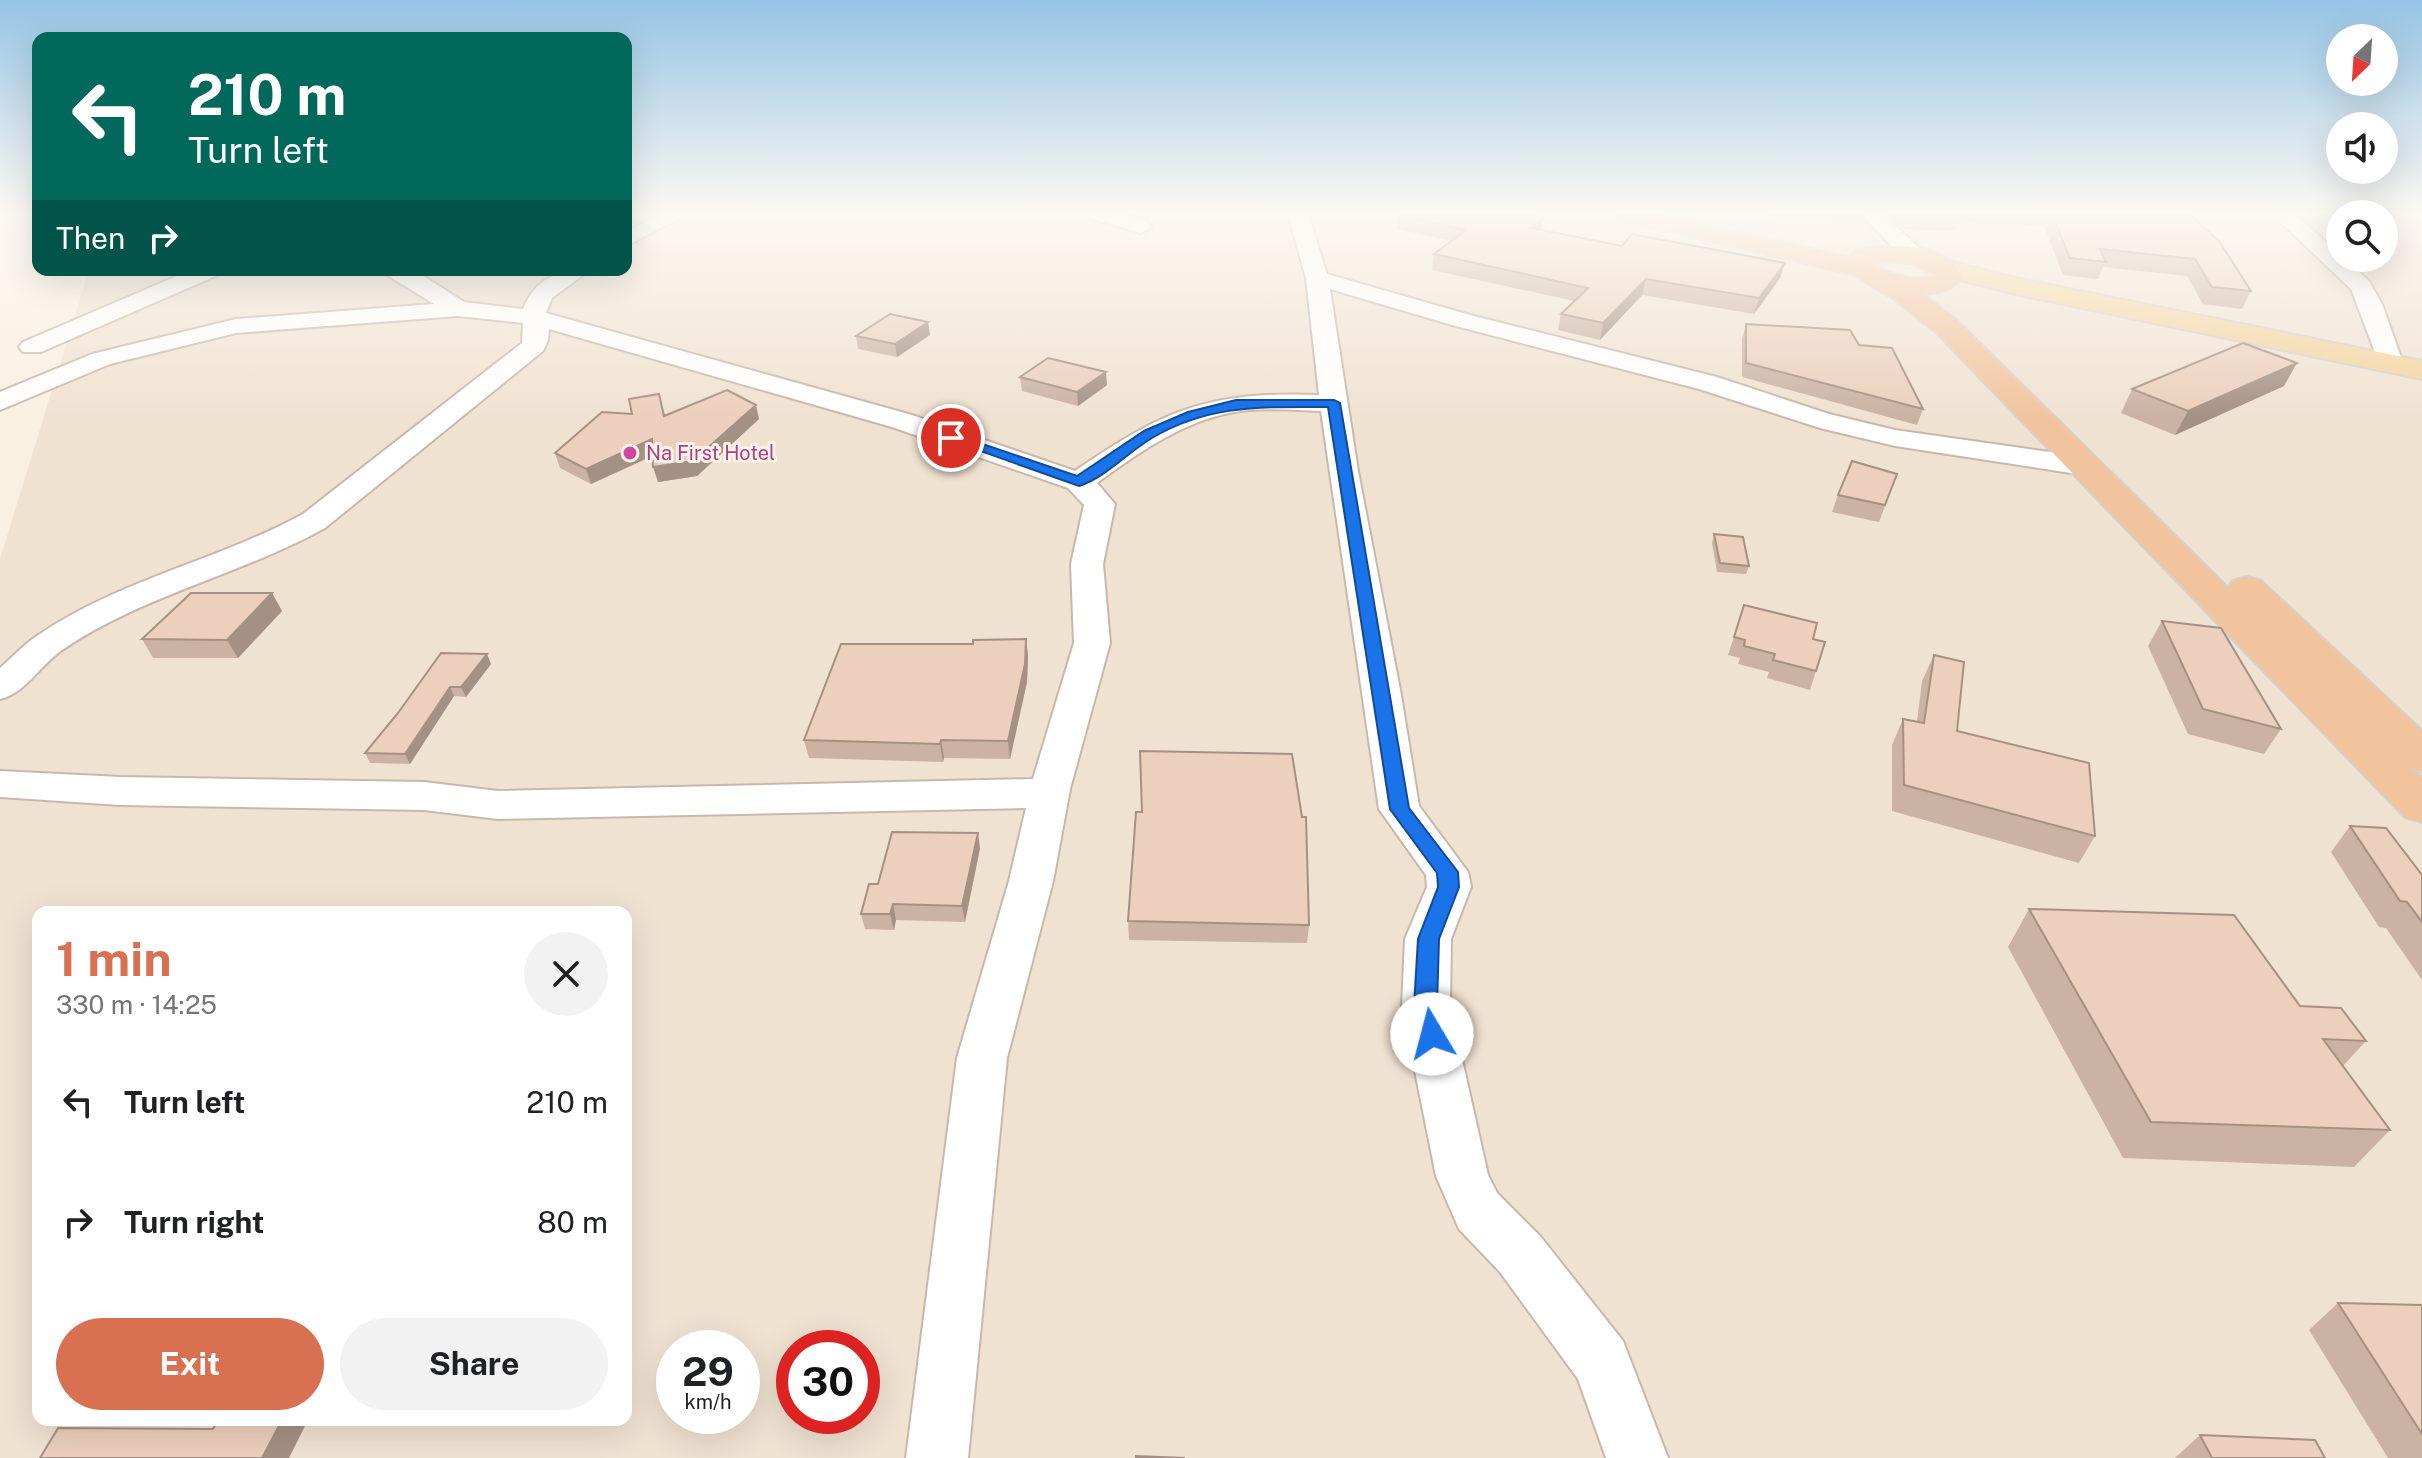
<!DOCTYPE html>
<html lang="en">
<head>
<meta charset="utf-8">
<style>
	body { margin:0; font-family:"Public Sans",sans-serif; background:#f2f2f2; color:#202124; height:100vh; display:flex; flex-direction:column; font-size:30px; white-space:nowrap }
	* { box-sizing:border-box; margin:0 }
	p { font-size:26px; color:#757577 }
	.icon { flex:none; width:44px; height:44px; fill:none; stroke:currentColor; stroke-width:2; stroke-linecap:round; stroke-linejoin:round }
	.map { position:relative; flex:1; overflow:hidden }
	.side { position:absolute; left:32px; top:906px; width:600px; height:520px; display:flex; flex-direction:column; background:#fff; border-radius:16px; box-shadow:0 8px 32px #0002 }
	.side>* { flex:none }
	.top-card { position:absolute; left:32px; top:32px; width:600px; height:244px; border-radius:16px; box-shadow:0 8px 32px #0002; background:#00695c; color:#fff; overflow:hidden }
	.needle { width:52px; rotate:205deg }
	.fabs { position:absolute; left:2326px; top:24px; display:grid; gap:16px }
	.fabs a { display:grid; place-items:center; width:72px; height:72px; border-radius:50%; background:#fff; box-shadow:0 8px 32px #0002; font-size:40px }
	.speed { position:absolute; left:656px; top:1330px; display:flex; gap:16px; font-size:40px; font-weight:700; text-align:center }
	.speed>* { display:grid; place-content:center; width:104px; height:104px; border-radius:50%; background:#fff; box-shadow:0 8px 32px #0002; line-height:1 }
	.speed small { font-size:20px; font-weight:400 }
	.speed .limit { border:12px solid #d22; background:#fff; color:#111 }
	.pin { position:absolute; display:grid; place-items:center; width:68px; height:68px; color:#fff; margin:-34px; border:4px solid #fff; border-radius:50%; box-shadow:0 2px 8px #0007 }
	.me { position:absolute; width:88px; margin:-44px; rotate:352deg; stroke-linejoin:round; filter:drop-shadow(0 0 6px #0008) }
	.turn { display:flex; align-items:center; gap:28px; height:168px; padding:0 24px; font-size:36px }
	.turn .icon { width:104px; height:104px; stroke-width:2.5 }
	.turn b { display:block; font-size:56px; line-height:68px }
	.then { display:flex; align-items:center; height:76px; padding:0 24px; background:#0003; gap:16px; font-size:30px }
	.round { display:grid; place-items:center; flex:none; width:84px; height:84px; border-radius:42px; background:#f2f2f2 }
	.head { display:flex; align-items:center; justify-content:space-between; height:136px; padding:0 24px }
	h1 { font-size:48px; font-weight:700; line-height:60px; color:#d97051 }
	.button { display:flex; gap:16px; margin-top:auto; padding:16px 24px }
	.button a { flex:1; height:92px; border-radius:48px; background:#d97051; color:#fff; font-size:32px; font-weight:700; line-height:92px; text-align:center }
	.button a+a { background:#f2f2f2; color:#202124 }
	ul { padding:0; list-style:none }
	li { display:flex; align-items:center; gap:24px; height:120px; padding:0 24px }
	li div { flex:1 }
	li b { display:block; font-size:30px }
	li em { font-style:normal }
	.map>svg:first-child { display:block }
	.residential { fill:#f0e2d1; fill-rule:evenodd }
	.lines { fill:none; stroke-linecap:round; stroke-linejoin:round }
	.minor-casing { stroke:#c9b8aa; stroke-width:4 }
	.primary-casing { stroke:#d6d0cd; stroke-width:4 }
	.trunk-casing { stroke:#d6d0cd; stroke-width:4 }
	.minor { fill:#fff; fill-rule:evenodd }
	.primary { fill:#f3d49f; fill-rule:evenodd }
	.trunk { fill:#f1c49e; fill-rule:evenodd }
	.wall { fill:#cbb2a2 }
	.shaded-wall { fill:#a59184 }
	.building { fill:#eccfbc; stroke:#a59184; stroke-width:2 }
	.route { fill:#1a73e8; stroke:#114b97; stroke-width:2 }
	.hotel-dot { fill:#d1479c; stroke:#fdf5e7; stroke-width:3 }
	.labels { text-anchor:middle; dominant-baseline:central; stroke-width:6; stroke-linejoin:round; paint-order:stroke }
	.far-hotel-label { font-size:20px; fill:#b23c85; stroke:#fdf5e7; text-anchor:start }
</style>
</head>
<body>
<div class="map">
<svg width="2422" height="1458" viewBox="0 0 2422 1458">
	<rect width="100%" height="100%" fill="#f9f0e2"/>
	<!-- residential -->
	<path class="residential" d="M 626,214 L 2340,214 L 2340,258 L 2384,258 L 2384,232 L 2401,240 L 2422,244 L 2422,1458 L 0,1458 L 0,559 L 89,270 L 626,270 ZM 38,912 L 626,912 L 626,1420 L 38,1420 ZM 674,1348 L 742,1348 L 742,1416 L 674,1416 ZM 794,1348 L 862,1348 L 862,1416 L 794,1416 Z"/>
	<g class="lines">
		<!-- minor casing -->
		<g class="minor-casing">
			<g id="minor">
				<path d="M 661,214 L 688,214 L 626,246 L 626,232 Z"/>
				<path d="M 1087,214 C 1107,214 1137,211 1152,227 L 1141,233 L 1090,218 Z"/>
				<path d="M 1288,214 L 1308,214 L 1327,274 L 1470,315 L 1717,377 L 1829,414 L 1895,430 L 2084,457 L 2094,460 L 2099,466 L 2094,472 L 2084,475 L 1895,446 L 1820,428 L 1699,389 L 1452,325 L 1330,289 L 1358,471 L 1401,695 L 1419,806 L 1468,872 L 1471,887 L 1451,939 L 1450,1006 L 1488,1175 L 1497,1193 L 1540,1236 L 1623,1341 L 1668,1458 L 1606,1458 L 1578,1379 L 1500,1272 L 1459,1229 L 1436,1176 L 1402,1006 L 1405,939 L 1427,887 L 1426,875 L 1379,809 L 1321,411 C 1292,410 1263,407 1234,412 C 1183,421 1138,453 1097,483 L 1115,504 L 1103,564 L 1110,643 L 1070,789 L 1053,881 L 1007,1058 L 968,1458 L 906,1458 L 957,1058 L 1009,881 L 1026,808 L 498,819 L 424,810 L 120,805 L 0,797 L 0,771 L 120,777 L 424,782 L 498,791 L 1033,779 L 1074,643 L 1071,564 L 1084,505 L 1068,488 L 892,427 L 549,329 L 548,340 L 543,351 L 325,528 C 240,575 143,595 62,650 C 40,665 26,693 0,699 L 0,668 C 12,658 23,645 37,636 C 118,580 217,561 303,514 L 522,343 L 523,323 L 458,316 L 236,333 L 110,364 L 0,410 L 0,392 L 92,354 L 236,319 L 434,304 L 379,270 L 414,270 L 464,302 L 523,309 C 536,277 559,270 590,270 L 552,298 L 546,313 L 912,415 L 1075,471 C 1165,409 1210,391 1319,395 L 1306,278 Z"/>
				<path d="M 1861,214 L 1883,214 L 1921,250 L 1924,255 L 1921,260 L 1905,260 Z"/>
				<path d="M 2272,214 L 2295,214 L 2369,281 L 2382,304 L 2403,363 L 2399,368 L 2381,368 L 2351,289 Z"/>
				<path d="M 191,270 L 221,270 L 218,275 L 41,352 L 23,352 L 19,347 L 23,342 Z"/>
			</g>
		</g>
		<!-- primary casing -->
		<g class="primary-casing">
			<path id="primary" d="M 1945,260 L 2016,278 L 2422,361 L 2422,379 L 2015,294 L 1936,274 L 1932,268 L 1936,262 Z"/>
		</g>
		<!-- trunk casing -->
		<g class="trunk-casing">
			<path id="trunk" d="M 1613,214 L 1658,214 L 1849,258 L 1856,251 C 1889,242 1946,242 1962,277 C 1953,290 1938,293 1922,294 L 1956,320 L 2228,588 L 2233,581 L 2247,577 L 2261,581 L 2422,731 L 2422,771 L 2412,768 L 2422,778 L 2422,822 L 2405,817 L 1936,332 L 1893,298 L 1852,274 L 1616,219 ZM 1886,261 L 1911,263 L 1935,275 C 1916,283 1888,275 1872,264 Z"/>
		</g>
		<!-- minor -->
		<use href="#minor" class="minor"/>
		<!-- primary -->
		<use href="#primary" class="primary"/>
		<!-- trunk -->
		<use href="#trunk" class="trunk"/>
	</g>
	<!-- wall -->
	<g class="wall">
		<path d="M 1770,214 L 1864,214 L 1862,219 L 1771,217 Z"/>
		<path d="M 1887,214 L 2189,214 L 2251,291 L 2242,309 L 2203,304 L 2187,276 L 2103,267 L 2098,279 L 2063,275 L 2044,226 L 1958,222 L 1955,231 L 1903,229 Z"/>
		<path d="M 1398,215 L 1542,230 L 1780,278 L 1754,314 L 1642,295 L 1600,340 L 1558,330 L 1561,314 L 1574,301 L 1432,270 L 1434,254 L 1451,241 L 1397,229 Z"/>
		<path d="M 928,322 L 930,335 L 897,357 L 858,349 L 856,336 Z"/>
		<path d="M 1746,324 L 1859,345 L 1923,409 L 1917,425 L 1742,377 L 1742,339 Z"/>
		<path d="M 1020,377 L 1107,385 L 1078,406 L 1022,391 Z"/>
		<path d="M 2284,386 L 2175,435 L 2121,413 L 2132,389 Z"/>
		<path d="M 632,414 L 664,416 L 759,419 L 697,476 L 658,482 L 653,456 L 591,484 L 560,468 L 555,453 Z"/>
		<path d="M 1897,474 L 1879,522 L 1832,512 L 1838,495 Z"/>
		<path d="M 1714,534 L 1749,566 L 1746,574 L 1717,572 L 1712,543 Z"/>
		<path d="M 272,593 L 282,611 L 238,658 L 153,658 L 142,639 Z"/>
		<path d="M 2162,621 L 2281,729 L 2264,754 L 2188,734 L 2148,646 Z"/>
		<path d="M 1734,637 L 1813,639 L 1816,671 L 1810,690 L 1767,678 L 1769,672 L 1738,664 L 1740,658 L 1728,655 Z"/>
		<path d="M 1026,639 L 1028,656 L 1027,682 L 1010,759 L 944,758 L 943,762 L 809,758 L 804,740 L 973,644 Z"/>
		<path d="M 1934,655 L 1957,731 L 2095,836 L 2079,863 L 1892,811 L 1892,745 L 1903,719 L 1917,722 L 1922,681 Z"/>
		<path d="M 491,664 L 466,697 L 454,696 L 410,764 L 370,763 L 365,753 L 398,713 Z"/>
		<path d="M 2350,826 L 2422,875 L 2422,980 L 2386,928 L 2379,927 L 2331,852 Z"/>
		<path d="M 980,848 L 965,922 L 896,920 L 894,930 L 865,929 L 861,914 L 878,884 Z"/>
		<path d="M 2029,909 L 2300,1006 L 2366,1041 L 2343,1066 L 2390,1130 L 2354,1167 L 2123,1158 L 2008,947 Z"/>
		<path d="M 1128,921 L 1309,925 L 1307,943 L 1129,940 Z"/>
		<path d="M 2338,1303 L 2422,1305 L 2422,1458 L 2388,1458 L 2309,1330 Z"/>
		<path d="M 2200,1435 L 2325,1458 L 2175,1458 Z"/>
	</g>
	<!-- shaded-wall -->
	<g class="shaded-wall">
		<path d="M 1543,218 L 1541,233 L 1531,228 Z"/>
		<path d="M 1785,263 L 1780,278 L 1754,314 L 1759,298 Z"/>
		<path d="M 1646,279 L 1642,295 L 1600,340 L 1603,323 Z"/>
		<path d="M 928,322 L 930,335 L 897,357 L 895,344 Z"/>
		<path d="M 2297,363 L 2284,386 L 2175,435 L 2188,411 Z"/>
		<path d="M 1106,372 L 1107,385 L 1078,406 L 1077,392 Z"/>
		<path d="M 756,405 L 759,419 L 697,476 L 658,482 L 653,467 Z"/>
		<path d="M 652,439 L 656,454 L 591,484 L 586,469 Z"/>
		<path d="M 272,593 L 282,611 L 238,658 L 227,640 Z"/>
		<path d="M 1026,639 L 1028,656 L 1027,682 L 1010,759 L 1008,741 Z"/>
		<path d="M 487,654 L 491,664 L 466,697 L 461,687 Z"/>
		<path d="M 450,687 L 454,696 L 410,764 L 405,754 Z"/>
		<path d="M 941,740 L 944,758 L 943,762 L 940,744 Z"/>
		<path d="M 978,833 L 980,848 L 965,922 L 962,906 Z"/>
		<path d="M 893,904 L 896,920 L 894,930 L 890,914 Z"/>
		<path d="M 282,1420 L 308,1420 L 289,1458 L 262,1458 Z"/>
	</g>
	<!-- building -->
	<g class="building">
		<path d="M 1524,214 L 1543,218 L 1531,228 L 1622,246 L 1632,234 L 1785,263 L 1759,298 L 1646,279 L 1603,323 L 1561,314 L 1588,288 L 1434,254 L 1466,230 L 1398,215 Z"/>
		<path d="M 2052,214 L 2189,214 L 2219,241 L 2251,291 L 2212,287 L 2195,259 L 2100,249 L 2106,262 L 2070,258 Z"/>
		<path d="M 890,314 L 928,322 L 895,344 L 856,336 Z"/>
		<path d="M 1746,324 L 1850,330 L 1859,345 L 1892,348 L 1923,409 L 1746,363 Z"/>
		<path d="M 2243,343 L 2297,363 L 2188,411 L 2132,389 Z"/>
		<path d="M 1048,358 L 1106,372 L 1077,392 L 1020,377 Z"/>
		<path d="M 727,390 L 756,405 L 693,461 L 653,467 L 652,439 L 586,469 L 555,453 L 602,412 L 632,414 L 629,399 L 659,394 L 664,416 Z"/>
		<path d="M 1852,461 L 1897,474 L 1885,505 L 1838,495 Z"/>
		<path d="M 1714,534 L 1743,537 L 1749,566 L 1720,563 Z"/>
		<path d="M 191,593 L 272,593 L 227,640 L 142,639 Z"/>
		<path d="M 1744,605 L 1817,623 L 1813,639 L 1825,642 L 1816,671 L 1773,660 L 1775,654 L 1744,646 L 1745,640 L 1734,637 Z"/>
		<path d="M 2162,621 L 2221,628 L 2281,729 L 2203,709 Z"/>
		<path d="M 1026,639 L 1025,664 L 1008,741 L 941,740 L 940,744 L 804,740 L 841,644 L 973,644 L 973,640 Z"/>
		<path d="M 441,653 L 487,654 L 461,687 L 450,687 L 405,754 L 365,753 L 398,713 Z"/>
		<path d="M 1934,655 L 1964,662 L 1957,731 L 2089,763 L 2095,836 L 1904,785 L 1903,719 L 1924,723 Z"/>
		<path d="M 1140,751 L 1292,754 L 1302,817 L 1306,817 L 1309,925 L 1128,921 L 1136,812 L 1142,812 Z"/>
		<path d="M 2350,826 L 2386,828 L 2422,875 L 2422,922 L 2407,902 L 2400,901 Z"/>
		<path d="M 892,832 L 978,833 L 962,906 L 893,904 L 890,914 L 861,914 L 869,884 L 878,884 Z"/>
		<path d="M 2029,909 L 2234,915 L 2300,1006 L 2341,1008 L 2366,1041 L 2323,1039 L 2390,1130 L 2151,1122 Z"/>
		<path d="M 2338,1303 L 2422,1305 L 2422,1434 Z"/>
		<path d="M 218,1420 L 282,1420 L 262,1458 L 40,1458 L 58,1428 L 213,1429 Z"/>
		<path d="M 2200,1435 L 2315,1440 L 2325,1458 L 2212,1458 Z"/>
		<path d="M 1136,1456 L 1185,1458 L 1136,1458 Z"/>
	</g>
	<!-- sky -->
	<linearGradient id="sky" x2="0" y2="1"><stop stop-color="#95c4e5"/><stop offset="0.51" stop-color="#fcf8f2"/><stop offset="1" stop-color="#fcf8f2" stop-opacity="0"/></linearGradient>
	<rect width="2422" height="418" fill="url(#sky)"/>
	<!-- route -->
	<path class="route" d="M 1236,400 L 1334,400 L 1340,403 L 1409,808 L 1458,872 L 1459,887 L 1439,939 L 1437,1006 L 1443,1034 L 1440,1041 L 1432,1044 L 1423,1041 L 1414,1006 L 1418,939 L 1438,887 L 1437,873 L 1390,809 L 1328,407 C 1264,407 1209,404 1152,438 C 1128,452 1105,478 1079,486 L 944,438 L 956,435 L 1077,476 L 1144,431 L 1188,412 Z"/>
	<!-- markers -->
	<circle class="hotel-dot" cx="630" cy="453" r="8"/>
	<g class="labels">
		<!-- far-hotel labels -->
		<g class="far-hotel-label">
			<text x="646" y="453">Na First Hotel</text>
		</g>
	</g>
</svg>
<div class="fabs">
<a><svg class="needle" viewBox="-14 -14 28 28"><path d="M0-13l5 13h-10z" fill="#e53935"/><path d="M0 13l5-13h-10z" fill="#757577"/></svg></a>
<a><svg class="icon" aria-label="sound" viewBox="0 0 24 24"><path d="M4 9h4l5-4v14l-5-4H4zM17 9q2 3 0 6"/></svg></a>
<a><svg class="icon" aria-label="search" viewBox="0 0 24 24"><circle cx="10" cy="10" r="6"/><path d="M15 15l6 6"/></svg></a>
</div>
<div class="speed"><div>29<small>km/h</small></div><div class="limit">30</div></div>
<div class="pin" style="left:951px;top:438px;background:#d93025"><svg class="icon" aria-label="arrive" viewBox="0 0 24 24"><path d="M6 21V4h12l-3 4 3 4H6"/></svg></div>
<svg class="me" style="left:1432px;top:1034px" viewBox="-20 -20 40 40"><circle r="19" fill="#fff"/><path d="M0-13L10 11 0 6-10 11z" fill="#1a73e8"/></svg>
<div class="top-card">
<div class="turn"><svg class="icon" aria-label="left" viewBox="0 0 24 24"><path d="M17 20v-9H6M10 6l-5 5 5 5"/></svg><div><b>210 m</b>Turn left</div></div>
<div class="then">Then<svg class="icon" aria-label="right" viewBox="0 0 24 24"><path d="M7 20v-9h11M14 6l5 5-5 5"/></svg></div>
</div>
<section class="side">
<div class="head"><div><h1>1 min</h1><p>330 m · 14:25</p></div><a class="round"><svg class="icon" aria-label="close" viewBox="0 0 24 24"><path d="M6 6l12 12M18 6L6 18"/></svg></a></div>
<ul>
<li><svg class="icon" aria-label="left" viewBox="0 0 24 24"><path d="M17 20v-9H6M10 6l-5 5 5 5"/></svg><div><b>Turn left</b></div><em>210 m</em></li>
<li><svg class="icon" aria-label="right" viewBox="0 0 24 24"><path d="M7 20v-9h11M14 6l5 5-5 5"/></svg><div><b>Turn right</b></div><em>80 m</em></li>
</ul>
<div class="button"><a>Exit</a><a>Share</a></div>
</section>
</div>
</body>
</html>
